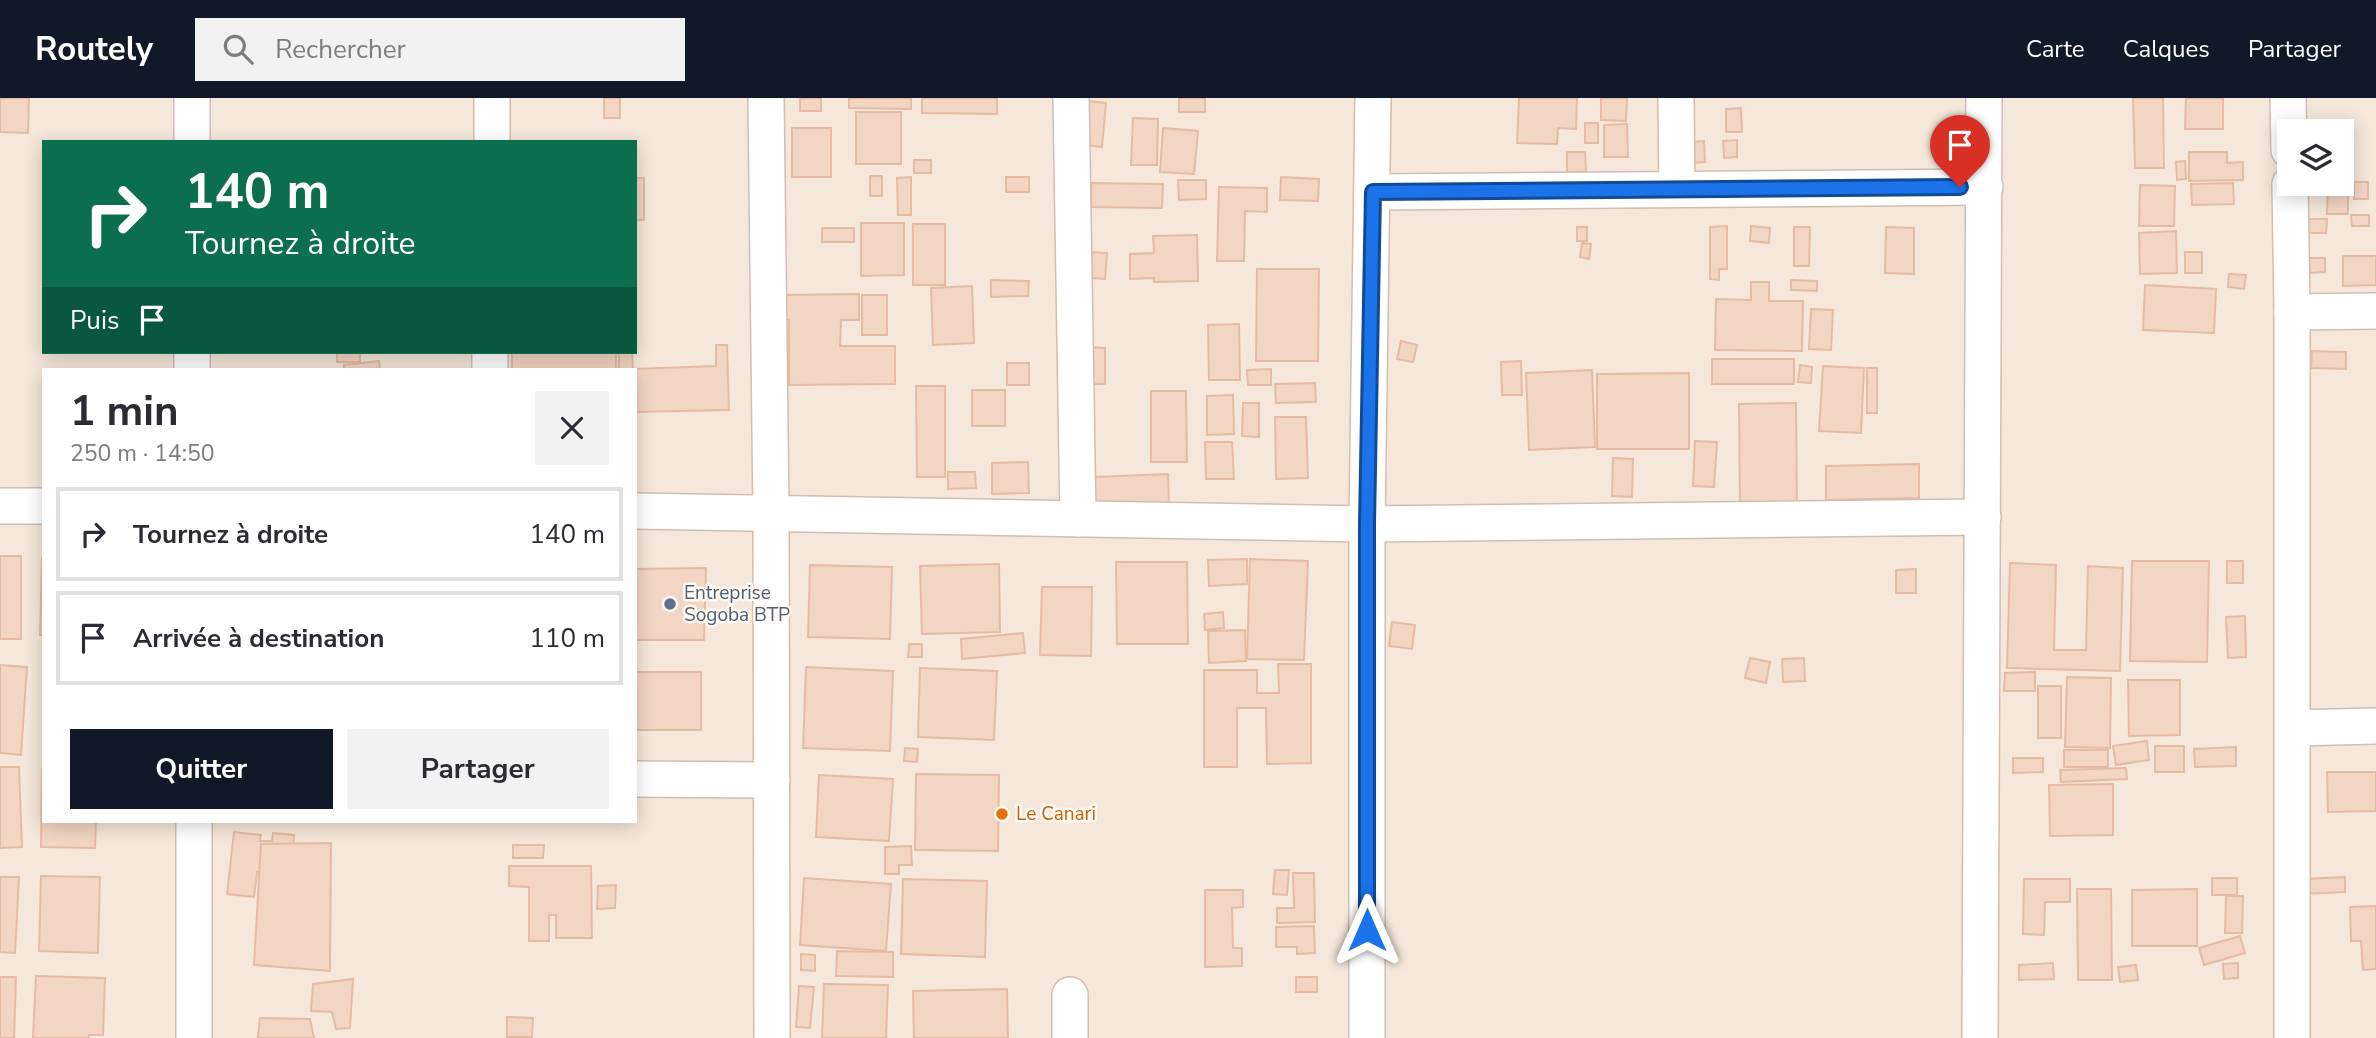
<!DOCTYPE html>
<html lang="fr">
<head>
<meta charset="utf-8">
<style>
	body { margin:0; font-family:"Nunito Sans",sans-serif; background:#f2f2f3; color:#2b2b33; height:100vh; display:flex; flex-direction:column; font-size:26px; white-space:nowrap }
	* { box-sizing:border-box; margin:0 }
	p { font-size:23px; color:#7c7c81 }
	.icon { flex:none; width:38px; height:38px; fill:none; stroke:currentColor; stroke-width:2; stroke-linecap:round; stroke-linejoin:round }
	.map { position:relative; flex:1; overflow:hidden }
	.drawer { position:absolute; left:42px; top:270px; width:595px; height:455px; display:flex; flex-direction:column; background:#fff; border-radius:0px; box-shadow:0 4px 18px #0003 }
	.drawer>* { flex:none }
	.banner { position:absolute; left:42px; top:42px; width:595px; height:214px; border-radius:0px; box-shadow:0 4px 18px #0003; background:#0b6e4f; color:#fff; overflow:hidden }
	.fabs { position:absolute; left:2277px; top:21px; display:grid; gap:14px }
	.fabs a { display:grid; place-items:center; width:77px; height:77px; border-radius:0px; background:#fff; box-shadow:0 4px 18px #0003; font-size:35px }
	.pin { position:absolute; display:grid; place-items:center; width:60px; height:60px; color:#fff; margin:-72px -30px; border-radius:50% 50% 50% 0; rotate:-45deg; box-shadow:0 0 7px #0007 }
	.pin .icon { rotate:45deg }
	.me { position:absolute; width:77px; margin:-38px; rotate:0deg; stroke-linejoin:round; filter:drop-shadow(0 0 5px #0008) }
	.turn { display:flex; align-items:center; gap:24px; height:147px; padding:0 28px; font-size:32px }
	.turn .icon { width:91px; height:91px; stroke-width:2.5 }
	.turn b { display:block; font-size:49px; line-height:60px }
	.then { display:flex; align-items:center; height:66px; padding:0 28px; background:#0003; gap:14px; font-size:26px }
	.round { display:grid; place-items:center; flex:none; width:74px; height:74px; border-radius:0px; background:#f2f2f3 }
	.overview { display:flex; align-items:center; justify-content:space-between; height:119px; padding:0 28px }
	h1 { font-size:42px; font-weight:700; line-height:52px }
	.action { display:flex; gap:14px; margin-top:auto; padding:14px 28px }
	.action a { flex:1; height:80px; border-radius:0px; background:#111827; color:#fff; font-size:28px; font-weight:700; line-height:80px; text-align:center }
	.action a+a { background:#f2f2f3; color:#2b2b33 }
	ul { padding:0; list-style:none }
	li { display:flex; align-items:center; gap:21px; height:94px; margin:0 14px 10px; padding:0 14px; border:4px solid #e1e1e2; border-radius:0px }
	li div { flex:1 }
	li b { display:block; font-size:26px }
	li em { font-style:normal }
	header { display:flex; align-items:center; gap:42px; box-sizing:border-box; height:98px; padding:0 35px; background:#111827; color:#fff }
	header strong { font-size:33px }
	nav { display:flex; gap:38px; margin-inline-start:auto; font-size:24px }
	.search { width:490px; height:63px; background:#f2f2f3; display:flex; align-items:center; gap:18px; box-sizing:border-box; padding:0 24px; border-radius:0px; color:#7c7c81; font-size:26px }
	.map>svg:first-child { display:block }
	.residential { fill:#f5e8da; fill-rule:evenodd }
	.building { fill:#f3d5c3; stroke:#e6bba3; stroke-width:2 }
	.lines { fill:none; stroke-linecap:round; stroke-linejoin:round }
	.minor-casing { stroke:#d1beb0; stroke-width:38 }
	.minor { stroke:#fff; stroke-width:35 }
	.route-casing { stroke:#114b97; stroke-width:18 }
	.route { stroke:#1a73e8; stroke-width:12 }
	.service-dot { fill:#5c6f8a; stroke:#fffaf3; stroke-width:2.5 }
	.food-dot { fill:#e8710a; stroke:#fffaf3; stroke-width:2.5 }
	.labels { text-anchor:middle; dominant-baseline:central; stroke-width:5; stroke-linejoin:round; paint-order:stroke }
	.service-label { font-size:19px; fill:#4e5e75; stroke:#fffaf3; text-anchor:start }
	.food-label { font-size:19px; fill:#c56008; stroke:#fffaf3; text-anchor:start }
</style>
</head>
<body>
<header>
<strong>Routely</strong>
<div class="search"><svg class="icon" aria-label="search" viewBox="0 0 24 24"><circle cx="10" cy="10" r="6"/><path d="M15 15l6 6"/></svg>Rechercher</div>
<nav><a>Carte</a><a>Calques</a><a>Partager</a></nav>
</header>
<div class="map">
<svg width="2376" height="940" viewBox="0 0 2376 940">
	<rect width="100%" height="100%" fill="#fdf6ec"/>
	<!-- residential -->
	<path class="residential" d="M 0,0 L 2376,0 L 2376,940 L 0,940 ZM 2289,33 L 2342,33 L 2342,86 L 2289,86 ZM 44,44 L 635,44 L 635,254 L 44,254 ZM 44,271 L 635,271 L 635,723 L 44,723 Z"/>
	<!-- building -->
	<g class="building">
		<path d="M 0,0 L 29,0 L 28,35 L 0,34 Z"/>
		<rect x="604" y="0" width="16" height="20"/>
		<rect x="800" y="0" width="21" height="13"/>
		<path d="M 849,0 L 911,0 L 911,11 L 849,10 Z"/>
		<path d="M 922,0 L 997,0 L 997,16 L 922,15 Z"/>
		<rect x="1179" y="0" width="26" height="14"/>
		<path d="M 1519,0 L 1577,0 L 1576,31 L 1558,30 L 1557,46 L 1517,45 Z"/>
		<path d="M 1601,0 L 1627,0 L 1626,23 L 1601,22 Z"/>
		<path d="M 2133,0 L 2163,0 L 2164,70 L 2135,70 Z"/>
		<path d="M 2186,0 L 2223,0 L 2223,31 L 2185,31 Z"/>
		<path d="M 1088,3 L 1106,5 L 1102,49 L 1084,47 Z"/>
		<path d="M 1741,10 L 1742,34 L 1726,34 L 1726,11 Z"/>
		<rect x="856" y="14" width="45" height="52"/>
		<path d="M 1133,20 L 1158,21 L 1157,67 L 1131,67 Z"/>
		<rect x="1585" y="25" width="13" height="20"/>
		<path d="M 1627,26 L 1628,59 L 1604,59 L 1604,27 Z"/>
		<rect x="792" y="30" width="39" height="49"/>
		<path d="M 1163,30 L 1198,33 L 1194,76 L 1160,74 Z"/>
		<path d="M 1737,42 L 1737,59 L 1724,60 L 1723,43 Z"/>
		<path d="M 1704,43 L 1705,64 L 1691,65 L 1689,44 Z"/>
		<path d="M 1567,54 L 1585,54 L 1586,74 L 1567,74 Z"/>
		<path d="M 2189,54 L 2227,54 L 2227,65 L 2243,64 L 2243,82 L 2189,83 Z"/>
		<rect x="914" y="62" width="17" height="13"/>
		<path d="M 2185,63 L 2186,81 L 2177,82 L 2176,64 Z"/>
		<rect x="870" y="78" width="12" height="20"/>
		<path d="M 911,79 L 911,117 L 898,117 L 897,80 Z"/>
		<rect x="1006" y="79" width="23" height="15"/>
		<path d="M 1281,79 L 1319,81 L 1318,103 L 1280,102 Z"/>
		<rect x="635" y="80" width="9" height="42"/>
		<path d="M 1178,82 L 1206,82 L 1206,101 L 1179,102 Z"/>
		<path d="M 2342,84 L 2348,84 L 2348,116 L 2327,116 L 2328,86 L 2342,86 Z"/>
		<rect x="2354" y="84" width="14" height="17"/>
		<path d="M 1091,85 L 1163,86 L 1162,110 L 1091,109 Z"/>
		<path d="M 2233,85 L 2234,106 L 2192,107 L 2191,86 Z"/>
		<path d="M 2140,87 L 2175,88 L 2174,128 L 2139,128 Z"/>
		<path d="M 1219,89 L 1267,90 L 1267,114 L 1245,113 L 1244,163 L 1217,163 Z"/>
		<path d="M 2351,117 L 2369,117 L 2369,128 L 2352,128 Z"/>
		<path d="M 2306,121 L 2327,121 L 2326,135 L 2306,135 Z"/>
		<path d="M 861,125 L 904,125 L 904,177 L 861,178 Z"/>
		<rect x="913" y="126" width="32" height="61"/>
		<path d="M 1727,128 L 1727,171 L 1719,171 L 1719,182 L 1710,181 L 1710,129 Z"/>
		<path d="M 1751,128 L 1770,130 L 1769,145 L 1750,143 Z"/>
		<rect x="1577" y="129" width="10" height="14"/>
		<path d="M 1794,129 L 1810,129 L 1809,168 L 1794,168 Z"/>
		<path d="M 1886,129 L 1914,130 L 1914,176 L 1885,175 Z"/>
		<rect x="822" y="130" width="32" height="14"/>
		<path d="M 2176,133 L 2177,175 L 2140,176 L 2139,135 Z"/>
		<path d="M 1197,137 L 1198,183 L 1154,184 L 1154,180 L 1130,181 L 1130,156 L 1154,155 L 1153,138 Z"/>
		<path d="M 1582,145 L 1591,146 L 1589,161 L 1580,159 Z"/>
		<path d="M 1092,154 L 1107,155 L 1105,181 L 1090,180 Z"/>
		<rect x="2185" y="154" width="17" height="21"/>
		<path d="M 2343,158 L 2376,158 L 2376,187 L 2343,188 Z"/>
		<path d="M 2309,160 L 2325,160 L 2325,174 L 2310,175 Z"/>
		<path d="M 1257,171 L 1319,171 L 1318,263 L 1256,263 Z"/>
		<path d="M 2229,176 L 2246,177 L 2244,191 L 2228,189 Z"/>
		<path d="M 991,182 L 1029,183 L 1028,198 L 991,199 Z"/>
		<path d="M 1791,182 L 1817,183 L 1817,193 L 1791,192 Z"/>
		<path d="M 1751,184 L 1769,184 L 1769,203 L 1803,203 L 1802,253 L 1715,252 L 1716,201 L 1751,202 Z"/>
		<path d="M 2145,187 L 2216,191 L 2214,235 L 2143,232 Z"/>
		<path d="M 972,188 L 974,245 L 933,247 L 931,190 Z"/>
		<path d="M 859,196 L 859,222 L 841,222 L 840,248 L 895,248 L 895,286 L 789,287 L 789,222 L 777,222 L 777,197 Z"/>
		<rect x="862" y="197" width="25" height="40"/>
		<path d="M 1811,211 L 1833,212 L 1831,252 L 1809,251 Z"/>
		<path d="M 1239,226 L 1240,282 L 1209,282 L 1208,227 Z"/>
		<path d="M 1401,243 L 1417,247 L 1413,264 L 1397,261 Z"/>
		<path d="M 716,247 L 727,247 L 729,312 L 635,314 L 635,271 L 619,271 L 619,254 L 632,254 L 633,271 L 716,268 Z"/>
		<path d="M 1086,249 L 1105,250 L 1105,286 L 1085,286 Z"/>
		<path d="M 2312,253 L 2346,254 L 2346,271 L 2311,270 Z"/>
		<rect x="337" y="254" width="23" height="10"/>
		<rect x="512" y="254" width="104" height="17"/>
		<rect x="1712" y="261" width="82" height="25"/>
		<path d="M 379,263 L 380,271 L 344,271 L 344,267 Z"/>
		<path d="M 1521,263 L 1522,297 L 1502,297 L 1501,264 Z"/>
		<rect x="1007" y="265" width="22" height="22"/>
		<path d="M 1800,267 L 1812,269 L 1811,285 L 1798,284 Z"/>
		<path d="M 1823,268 L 1864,270 L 1861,335 L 1819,333 Z"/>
		<rect x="1867" y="270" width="10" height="45"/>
		<path d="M 1271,271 L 1271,287 L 1248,287 L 1247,272 Z"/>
		<path d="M 1592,272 L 1595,349 L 1529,352 L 1526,275 Z"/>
		<path d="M 1689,275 L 1689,351 L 1597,351 L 1597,276 Z"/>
		<path d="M 1315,285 L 1316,304 L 1276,305 L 1275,286 Z"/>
		<path d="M 916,288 L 945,288 L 945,379 L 917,379 Z"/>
		<rect x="972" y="292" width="33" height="36"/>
		<path d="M 1151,293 L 1186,293 L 1187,364 L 1151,364 Z"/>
		<path d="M 1233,297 L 1234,336 L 1207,337 L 1207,298 Z"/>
		<path d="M 1243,305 L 1259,305 L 1259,339 L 1242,338 Z"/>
		<path d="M 1796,305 L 1797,410 L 1740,411 L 1739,306 Z"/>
		<path d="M 1275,319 L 1306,319 L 1308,380 L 1276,381 Z"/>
		<path d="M 1695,343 L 1717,344 L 1714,389 L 1693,388 Z"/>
		<path d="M 1205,344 L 1232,344 L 1234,381 L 1206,381 Z"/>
		<path d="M 1613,360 L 1633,361 L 1632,399 L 1612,398 Z"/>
		<path d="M 1028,364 L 1029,395 L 992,396 L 992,365 Z"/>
		<path d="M 1919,366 L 1919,400 L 1826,402 L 1826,368 Z"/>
		<path d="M 948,374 L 975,374 L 976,390 L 948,391 Z"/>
		<path d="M 1168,376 L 1169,409 L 1096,412 L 1094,379 Z"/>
		<rect x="0" y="458" width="21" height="83"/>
		<path d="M 42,460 L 44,460 L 44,537 L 40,537 Z"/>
		<path d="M 1247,461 L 1247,486 L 1209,488 L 1208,462 Z"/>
		<path d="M 1250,461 L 1308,463 L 1304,562 L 1247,561 Z"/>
		<path d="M 2132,463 L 2209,463 L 2207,564 L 2130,563 Z"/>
		<rect x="2227" y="463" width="16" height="22"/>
		<path d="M 1116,464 L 1187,464 L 1188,546 L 1117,546 Z"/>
		<path d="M 2010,465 L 2056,467 L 2054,552 L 2086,552 L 2088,468 L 2123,470 L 2120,573 L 2007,570 Z"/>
		<path d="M 999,466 L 1000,534 L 922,536 L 920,468 Z"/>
		<path d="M 810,467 L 892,469 L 890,541 L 808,539 Z"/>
		<path d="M 706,470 L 704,542 L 635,542 L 635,471 Z"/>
		<path d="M 1916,471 L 1916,495 L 1896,495 L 1896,472 Z"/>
		<path d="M 1042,489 L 1092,489 L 1091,558 L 1040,557 Z"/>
		<path d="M 1223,514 L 1224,530 L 1205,532 L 1204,516 Z"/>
		<path d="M 2245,518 L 2246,559 L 2228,560 L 2226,519 Z"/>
		<path d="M 1392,524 L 1415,527 L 1412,551 L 1389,548 Z"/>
		<path d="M 1245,532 L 1246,563 L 1209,565 L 1208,533 Z"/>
		<path d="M 1023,535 L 1025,555 L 962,561 L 961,541 Z"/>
		<path d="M 909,546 L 922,546 L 922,559 L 908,559 Z"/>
		<path d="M 1750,560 L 1770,564 L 1766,585 L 1745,580 Z"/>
		<path d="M 1804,560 L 1805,583 L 1783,584 L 1782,561 Z"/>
		<path d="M 1278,566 L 1311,566 L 1311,665 L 1267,666 L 1266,610 L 1237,610 L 1237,669 L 1204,669 L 1204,572 L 1257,572 L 1257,595 L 1279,595 Z"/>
		<path d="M 0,567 L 27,569 L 21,657 L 0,655 Z"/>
		<path d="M 806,569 L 893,573 L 890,653 L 803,650 Z"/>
		<path d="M 920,570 L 997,573 L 994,642 L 918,639 Z"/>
		<rect x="635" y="574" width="66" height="58"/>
		<path d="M 2035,574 L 2035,593 L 2004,593 L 2005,575 Z"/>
		<path d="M 2067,579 L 2111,580 L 2110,650 L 2065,649 Z"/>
		<path d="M 2128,582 L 2180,582 L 2180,637 L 2129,638 Z"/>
		<rect x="2038" y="588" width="23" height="52"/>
		<path d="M 2147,643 L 2149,662 L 2116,667 L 2113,648 Z"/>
		<rect x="2155" y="648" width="29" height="26"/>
		<path d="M 2236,649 L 2236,668 L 2195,669 L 2194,651 Z"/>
		<path d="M 905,650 L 918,651 L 917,664 L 904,663 Z"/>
		<rect x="2064" y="652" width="44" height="17"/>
		<path d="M 2013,660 L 2043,660 L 2043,674 L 2013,675 Z"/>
		<path d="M 0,669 L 19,669 L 22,749 L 0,750 Z"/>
		<path d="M 42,670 L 44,723 L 96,723 L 95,750 L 41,749 Z"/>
		<path d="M 2126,670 L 2127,681 L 2061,684 L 2060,672 Z"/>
		<path d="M 2327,674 L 2376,674 L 2376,713 L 2328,714 Z"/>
		<path d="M 916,676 L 999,677 L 998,753 L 915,752 Z"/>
		<path d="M 819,677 L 893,681 L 889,743 L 816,739 Z"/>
		<path d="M 2113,686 L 2113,737 L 2050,738 L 2049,687 Z"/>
		<path d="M 234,734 L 261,737 L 260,743 L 272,743 L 273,735 L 294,737 L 292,763 L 273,762 L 272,775 L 257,774 L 254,799 L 227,796 Z"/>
		<path d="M 331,745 L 330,873 L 254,867 L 261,746 Z"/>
		<path d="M 513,747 L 544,747 L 543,760 L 513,760 Z"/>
		<path d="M 911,748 L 912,767 L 899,767 L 899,776 L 885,776 L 885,749 Z"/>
		<path d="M 509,768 L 591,768 L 592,840 L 556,840 L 556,817 L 549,817 L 549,843 L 529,843 L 529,789 L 509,788 Z"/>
		<path d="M 1275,772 L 1289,772 L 1287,797 L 1273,796 Z"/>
		<path d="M 1293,775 L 1314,775 L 1315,824 L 1277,825 L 1277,810 L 1294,810 Z"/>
		<path d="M 41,778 L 100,779 L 98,855 L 39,853 Z"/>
		<path d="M 0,779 L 19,779 L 15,855 L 0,854 Z"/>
		<path d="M 2345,779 L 2345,794 L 2304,796 L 2304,781 Z"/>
		<path d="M 804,780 L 891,786 L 886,853 L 800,847 Z"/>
		<rect x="2212" y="780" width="25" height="17"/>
		<path d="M 903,781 L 987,783 L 985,859 L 901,856 Z"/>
		<path d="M 2024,781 L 2070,781 L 2070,804 L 2045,804 L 2044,837 L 2023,836 Z"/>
		<path d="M 616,787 L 615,810 L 597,811 L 598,788 Z"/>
		<path d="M 2077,791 L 2111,791 L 2112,882 L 2078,882 Z"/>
		<path d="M 2197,791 L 2197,848 L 2132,848 L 2132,792 Z"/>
		<path d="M 1205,792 L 1243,792 L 1243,809 L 1232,810 L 1233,850 L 1242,850 L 1242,868 L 1205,869 Z"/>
		<path d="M 2226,798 L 2243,798 L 2242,835 L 2225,835 Z"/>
		<path d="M 2376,808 L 2376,871 L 2363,872 L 2361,843 L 2351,843 L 2350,809 Z"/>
		<path d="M 1314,828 L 1315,855 L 1297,856 L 1297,849 L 1276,849 L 1276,829 Z"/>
		<path d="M 2240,838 L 2245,855 L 2204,867 L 2199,850 Z"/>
		<path d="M 837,853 L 893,854 L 893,879 L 836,878 Z"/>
		<path d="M 801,856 L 815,857 L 815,873 L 801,872 Z"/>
		<path d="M 2053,865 L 2054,881 L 2019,882 L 2019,867 Z"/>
		<path d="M 2238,865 L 2238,880 L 2224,881 L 2223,866 Z"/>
		<path d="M 2136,867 L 2138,882 L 2120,884 L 2118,869 Z"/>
		<path d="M 36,878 L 105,880 L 103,937 L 89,937 L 88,940 L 33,940 Z"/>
		<path d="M 0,879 L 16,879 L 14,940 L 0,940 Z"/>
		<rect x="1296" y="879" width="21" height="15"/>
		<path d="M 353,881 L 350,930 L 336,931 L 332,914 L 311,913 L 313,886 Z"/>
		<path d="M 824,886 L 888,887 L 886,940 L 822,940 Z"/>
		<path d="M 799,888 L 814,889 L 810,930 L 796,929 Z"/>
		<path d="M 1007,891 L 1008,940 L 914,940 L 913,893 Z"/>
		<path d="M 507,919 L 533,920 L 532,939 L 507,939 Z"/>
		<path d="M 260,920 L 310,921 L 314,940 L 258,940 Z"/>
	</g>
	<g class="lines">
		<!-- minor casing -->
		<g class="minor-casing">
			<g id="minor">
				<path d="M 192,0 L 192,44"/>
				<path d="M 766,0 L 771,415 L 772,940"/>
				<path d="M 1071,0 L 1078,421"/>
				<path d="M 1676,0 L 1677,91"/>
				<path d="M 2288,0 L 2289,52"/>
				<path d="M 492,44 L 492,0"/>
				<path d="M 2290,86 L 2292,214 L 2292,940"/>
				<path d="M 1373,94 L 1985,89"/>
				<path d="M 2292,214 L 2376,213"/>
				<path d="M 192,254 L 192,271"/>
				<path d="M 490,271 L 490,254"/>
				<path d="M 0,408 L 44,408"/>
				<path d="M 635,413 L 1367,426 L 1983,419"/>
				<path d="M 2293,630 L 2376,628"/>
				<path d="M 635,681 L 772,682"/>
				<path d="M 194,723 L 194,940"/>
				<path d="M 1070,940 L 1070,897"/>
				<path d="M 1367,940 L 1367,426 L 1373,0"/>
				<path d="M 1980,940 L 1984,0"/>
			</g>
		</g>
		<!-- minor -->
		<use href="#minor" class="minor"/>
	</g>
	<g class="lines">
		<!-- route casing -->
		<g class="route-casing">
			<path id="route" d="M 1367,832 L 1367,426 L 1373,94 L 1960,89"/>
		</g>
		<!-- route -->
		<use href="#route" class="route"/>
	</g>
	<!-- markers -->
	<circle class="service-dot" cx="670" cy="506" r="7"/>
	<circle class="food-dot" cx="1002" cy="716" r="7"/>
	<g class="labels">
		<!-- service labels -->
		<g class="service-label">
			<text x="684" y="495">Entreprise<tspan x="684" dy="22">Sogoba BTP</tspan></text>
		</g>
		<!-- food labels -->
		<g class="food-label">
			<text x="1016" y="716">Le Canari</text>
		</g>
	</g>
</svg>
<div class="fabs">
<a><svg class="icon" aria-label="layers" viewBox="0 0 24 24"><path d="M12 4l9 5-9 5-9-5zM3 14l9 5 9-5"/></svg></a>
</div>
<div class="pin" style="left:1960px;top:89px;background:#d93025"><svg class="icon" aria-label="arrive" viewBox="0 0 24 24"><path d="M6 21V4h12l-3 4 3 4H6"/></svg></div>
<svg class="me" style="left:1367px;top:832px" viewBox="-20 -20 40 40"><path d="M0-17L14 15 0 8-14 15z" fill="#1a73e8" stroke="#fff" stroke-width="4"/></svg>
<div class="banner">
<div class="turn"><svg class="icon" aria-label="right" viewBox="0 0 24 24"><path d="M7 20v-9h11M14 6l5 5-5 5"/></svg><div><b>140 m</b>Tournez à droite</div></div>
<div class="then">Puis<svg class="icon" aria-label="arrive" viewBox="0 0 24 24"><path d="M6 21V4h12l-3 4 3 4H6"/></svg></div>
</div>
<section class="drawer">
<div class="overview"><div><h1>1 min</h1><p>250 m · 14:50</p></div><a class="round"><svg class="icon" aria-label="close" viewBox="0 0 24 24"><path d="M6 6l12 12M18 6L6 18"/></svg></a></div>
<ul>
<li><svg class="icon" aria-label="right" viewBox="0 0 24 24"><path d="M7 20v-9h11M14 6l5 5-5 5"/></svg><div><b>Tournez à droite</b></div><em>140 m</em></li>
<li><svg class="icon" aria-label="arrive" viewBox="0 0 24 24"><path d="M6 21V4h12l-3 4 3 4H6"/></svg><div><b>Arrivée à destination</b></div><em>110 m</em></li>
</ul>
<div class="action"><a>Quitter</a><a>Partager</a></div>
</section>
</div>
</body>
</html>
